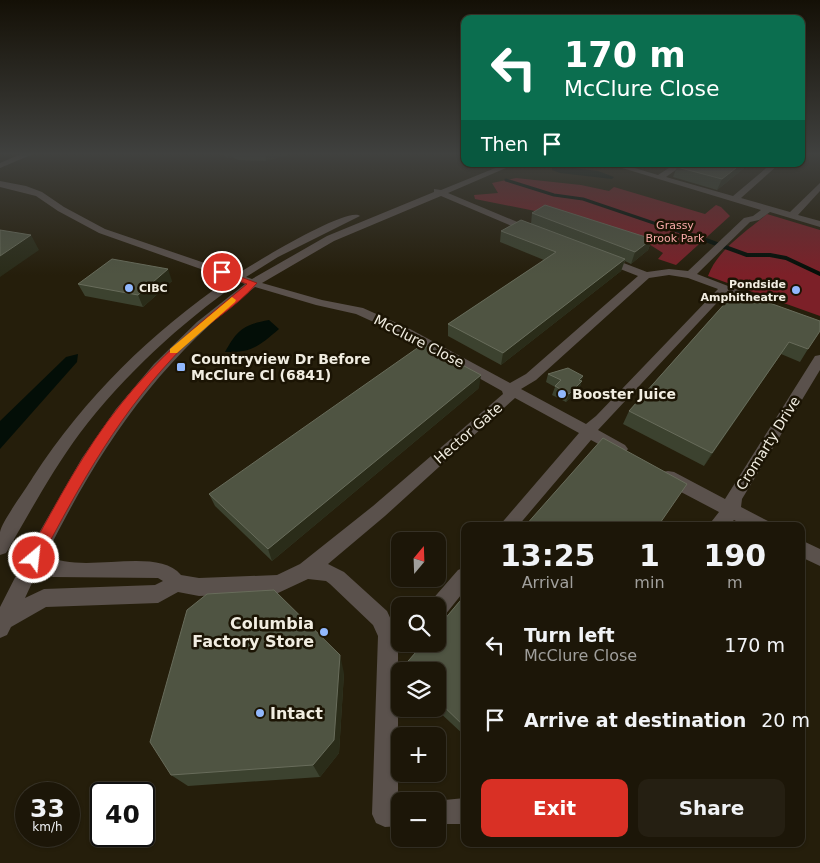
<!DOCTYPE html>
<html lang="en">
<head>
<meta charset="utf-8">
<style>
	body { margin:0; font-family:"DejaVu Sans",sans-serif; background:#251f12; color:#f1f3f6; height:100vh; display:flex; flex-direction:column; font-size:19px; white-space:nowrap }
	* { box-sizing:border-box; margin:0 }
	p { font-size:16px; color:#a09f9c }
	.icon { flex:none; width:28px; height:28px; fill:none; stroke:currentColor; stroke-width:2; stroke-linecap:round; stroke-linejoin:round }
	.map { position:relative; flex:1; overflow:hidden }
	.sheet { position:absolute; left:461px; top:522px; width:344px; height:325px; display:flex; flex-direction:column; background:#1c1608; border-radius:10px; box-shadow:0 1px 4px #0004,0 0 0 1px #3a3529 }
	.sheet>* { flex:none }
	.banner { position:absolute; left:461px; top:15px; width:344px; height:152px; border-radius:10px; box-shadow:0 1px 4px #0004,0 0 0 1px #3a3529; background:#0b6e4f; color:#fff; overflow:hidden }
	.needle { width:32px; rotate:19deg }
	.tools { position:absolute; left:391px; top:532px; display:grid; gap:10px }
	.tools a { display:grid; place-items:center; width:55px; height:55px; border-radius:10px; background:#1c1608; box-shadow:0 1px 4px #0004,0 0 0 1px #3a3529; font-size:25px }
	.speed { position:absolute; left:15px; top:782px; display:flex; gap:10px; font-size:25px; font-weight:700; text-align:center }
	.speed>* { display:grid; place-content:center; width:65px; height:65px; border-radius:50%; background:#1c1608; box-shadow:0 1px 4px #0004,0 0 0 1px #3a3529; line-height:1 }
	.speed small { font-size:12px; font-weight:400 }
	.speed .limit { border:2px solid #111; border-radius:8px; background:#fff; color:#111 }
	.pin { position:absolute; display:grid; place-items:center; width:42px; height:42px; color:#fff; margin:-21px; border:2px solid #fff; border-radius:50%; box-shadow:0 1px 5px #0007 }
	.me { position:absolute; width:55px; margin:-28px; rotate:28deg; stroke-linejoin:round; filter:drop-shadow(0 0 4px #0008) }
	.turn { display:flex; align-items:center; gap:18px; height:105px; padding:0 20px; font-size:22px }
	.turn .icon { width:65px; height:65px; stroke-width:2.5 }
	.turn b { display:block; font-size:35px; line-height:42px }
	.then { display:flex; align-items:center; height:48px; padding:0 20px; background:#0003; gap:10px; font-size:19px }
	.eta { display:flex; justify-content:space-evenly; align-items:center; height:85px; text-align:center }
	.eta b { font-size:30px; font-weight:800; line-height:35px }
	.primary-button { display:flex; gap:10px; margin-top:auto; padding:10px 20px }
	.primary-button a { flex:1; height:58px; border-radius:10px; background:#d93025; color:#fff; font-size:20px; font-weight:800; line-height:58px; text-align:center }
	.primary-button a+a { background:#251f12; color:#f1f3f6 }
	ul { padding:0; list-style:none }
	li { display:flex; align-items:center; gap:15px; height:75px; padding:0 20px }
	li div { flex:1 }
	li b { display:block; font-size:19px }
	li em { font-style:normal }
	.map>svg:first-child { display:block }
	.green { fill:#7c2028 }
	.water { fill:#030e07 }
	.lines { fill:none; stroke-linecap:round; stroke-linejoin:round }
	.stream-far1 { stroke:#030e07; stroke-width:3 }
	.stream { stroke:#030e07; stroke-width:4 }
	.minor { fill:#5a514c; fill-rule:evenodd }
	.wall { fill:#3c422f }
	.shaded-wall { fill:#2a2c19 }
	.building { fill:#4f5442; stroke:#686c5b }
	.route { fill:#d93025; stroke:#8d1f18 }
	.slow { fill:#f59e0b }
	.poi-dot { fill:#91b8fd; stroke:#1b1404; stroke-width:2 }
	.labels { text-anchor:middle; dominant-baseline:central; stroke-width:5; stroke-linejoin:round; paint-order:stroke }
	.far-park-label { font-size:11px; fill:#f8a9a8; stroke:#1b1404 }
	.far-poi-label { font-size:11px; font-weight:bold; fill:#f1ede1; stroke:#1b1404; text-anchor:end }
	.street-label { font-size:14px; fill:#f1ede1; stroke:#1b1404 }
	.poi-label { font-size:14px; font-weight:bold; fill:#f1ede1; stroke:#1b1404; text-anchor:start }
	.near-poi-label { font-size:16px; font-weight:bold; fill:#f1ede1; stroke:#1b1404; text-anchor:end }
</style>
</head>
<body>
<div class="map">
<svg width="820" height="863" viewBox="0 0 820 863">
	<rect width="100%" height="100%" fill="#251e0b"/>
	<!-- green -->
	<g class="green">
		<path d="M 516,178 L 581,185 L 609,191 L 614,187 L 705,214 L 716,205 L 721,207 L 730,216 L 676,265 L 658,259 L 663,253 L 644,241 L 555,215 L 475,199 L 474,195 L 498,193 L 492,183 Z"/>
		<path d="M 767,214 L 820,230 L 820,316 L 708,276 C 717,250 747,231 767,214 Z"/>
	</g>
	<!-- water -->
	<g class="water">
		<path d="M 552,165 L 598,171 L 614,177 L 612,179 L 560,173 L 552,170 Z"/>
		<path d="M 269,320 L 279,329 C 259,346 252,353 225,352 C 238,329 243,325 269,320 Z"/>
		<path d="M 78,354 L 77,362 L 0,449 L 0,421 L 66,357 Z"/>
	</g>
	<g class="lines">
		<!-- stream-far1 -->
		<path class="stream-far1" d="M 506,180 L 554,195 L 583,199 L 695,237"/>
		<!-- stream -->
		<path class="stream" d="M 692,235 L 747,255 L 770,255 L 786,258 L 820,274"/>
		<!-- minor -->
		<g class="minor">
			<path d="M 21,154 L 33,154 L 0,168 L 0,163 Z"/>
			<path d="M 505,164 L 515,164 L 448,193 L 534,229 L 534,233 L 528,233 L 441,196 L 334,241 L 262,283 L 322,300 L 363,308 L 410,329 L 510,383 L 526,374 L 638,276 L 600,261 L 600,257 L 608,257 L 647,272 L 669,269 L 688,271 L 744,218 L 753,216 L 761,210 L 609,164 L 621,164 L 658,175 L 675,164 L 684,164 L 666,177 L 733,196 L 771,164 L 779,164 L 741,198 L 790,212 L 820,183 L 820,191 L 798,215 L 820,221 L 820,227 L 770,212 L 759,220 L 750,222 L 697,274 L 759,298 L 753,301 L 727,292 L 598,430 L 625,445 L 628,449 L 625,453 L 615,453 L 591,440 L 518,526 L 499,526 L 579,433 L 515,398 L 385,516 L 328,564 L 344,572 L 387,611 L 398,635 L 398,801 L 402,801 L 400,801 L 400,826 L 385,827 L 376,823 L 372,814 L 378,636 L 373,625 L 330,584 L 326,581 L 308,579 L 278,593 L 199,596 L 178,592 L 158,603 L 46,607 L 11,627 L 7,635 L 0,638 L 0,607 L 28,552 L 82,458 L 116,409 L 154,364 L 197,322 L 245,284 L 239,282 C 179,325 125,374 80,433 C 52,471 30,512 6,553 L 0,555 C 0,548 0,539 0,532 C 2,521 26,489 33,477 C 85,397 151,333 229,279 L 99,233 L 58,211 L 36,196 L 0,187 L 0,181 L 26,186 L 42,192 L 64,207 L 105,229 L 237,274 C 253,264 348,206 360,216 L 278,257 L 246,277 L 252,279 L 327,236 L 434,192 L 434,189 L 441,190 ZM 669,275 L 688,278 L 718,289 L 596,416 L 586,424 L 521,389 L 536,380 L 649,278 ZM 255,287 L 316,305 L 356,314 L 402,335 L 502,391 L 503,394 L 373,506 L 300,564 L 277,575 L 199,578 L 181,575 C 156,545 82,576 46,555 C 101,446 156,363 255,287 ZM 38,570 L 53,577 L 158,578 L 163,581 L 155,585 L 44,589 L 25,598 Z"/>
			<path d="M 820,355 L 820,370 L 742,499 L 741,507 L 768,521 L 771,526 L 746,526 L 734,520 L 728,526 L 708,526 L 719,512 L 662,482 L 660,477 L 662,472 L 668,471 L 674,472 L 725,499 L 815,356 Z"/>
			<path d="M 801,540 L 820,549 L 820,566 L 801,557 Z"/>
			<path d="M 465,567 L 465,590 L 445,615 L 438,617 L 438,606 L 429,606 L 431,601 L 458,570 Z"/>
			<path d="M 465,798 L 465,824 L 438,824 L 438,801 L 434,801 Z"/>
		</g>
	</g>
	<!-- wall -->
	<g class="wall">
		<path d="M 222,154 L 290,154 L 266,161 L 238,160 L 232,157 L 228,158 Z"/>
		<path d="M 749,164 L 717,190 L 673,177 L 677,167 Z"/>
		<path d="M 532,213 L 652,239 L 648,250 L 631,264 L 625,261 L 621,271 L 501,365 L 448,336 L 448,324 L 544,260 L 500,242 L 501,231 L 531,224 Z"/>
		<path d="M 172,281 L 143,307 L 85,296 L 78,284 Z"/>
		<path d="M 736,291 L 808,349 L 800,362 L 781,354 L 704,466 L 623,424 L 629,411 Z"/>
		<path d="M 548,374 L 583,376 L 579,390 L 566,402 L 552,395 L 555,387 L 546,382 Z"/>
		<path d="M 479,388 L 272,561 L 215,506 L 209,494 Z"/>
		<path d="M 465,595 L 465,736 L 436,709 L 438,709 L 438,671 L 402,671 L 402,668 Z"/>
		<path d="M 344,673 L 339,753 L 320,777 L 188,786 L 171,775 Z"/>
	</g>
	<!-- shaded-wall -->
	<g class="shaded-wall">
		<path d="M 227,154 L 232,154 L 232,157 L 228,158 Z"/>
		<path d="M 265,154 L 290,154 L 266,161 Z"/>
		<path d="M 741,164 L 749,164 L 717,190 L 722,179 Z"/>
		<path d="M 31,235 L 39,250 L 0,277 L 0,256 Z"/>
		<path d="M 652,239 L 648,250 L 631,264 L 635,252 Z"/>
		<path d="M 625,259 L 621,271 L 501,365 L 503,353 Z"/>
		<path d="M 168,269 L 172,281 L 143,307 L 138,295 Z"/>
		<path d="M 789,342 L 781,354 L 704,466 L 712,453 Z"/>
		<path d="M 481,375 L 479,388 L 272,561 L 268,549 Z"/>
		<path d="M 583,376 L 579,390 L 566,402 L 569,394 L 579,380 Z"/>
		<path d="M 340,655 L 344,673 L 339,753 L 320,777 L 313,765 Z"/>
	</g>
	<!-- building -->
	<g class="building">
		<path d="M 681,164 L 741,164 L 722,179 L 677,167 Z"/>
		<path d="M 545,205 L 652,239 L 635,252 L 532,213 Z"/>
		<path d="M 521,220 L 625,259 L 503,353 L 448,324 L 556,252 L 501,231 Z"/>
		<path d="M 0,230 L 31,235 L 0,256 Z"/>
		<path d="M 112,259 L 168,269 L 138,295 L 78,284 Z"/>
		<path d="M 736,291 L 820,321 L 820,331 L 808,349 L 789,342 L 712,453 L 629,411 Z"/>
		<path d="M 423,344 L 481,375 L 268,549 L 209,494 Z"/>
		<path d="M 568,368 L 583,376 L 579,380 L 582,381 L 569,394 L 555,386 L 561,380 L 548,374 Z"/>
		<path d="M 603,438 L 687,484 L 658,526 L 525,526 Z"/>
		<path d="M 274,590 L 340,655 L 334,740 L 313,765 L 171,775 L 150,742 L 187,610 L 207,594 Z"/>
		<path d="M 465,595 L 465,727 L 438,701 L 438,671 L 405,671 L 402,668 L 423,644 L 438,644 L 438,627 Z"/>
	</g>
	<!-- sky -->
	<linearGradient id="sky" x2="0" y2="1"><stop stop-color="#141006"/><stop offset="0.56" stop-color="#40413f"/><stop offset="1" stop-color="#40413f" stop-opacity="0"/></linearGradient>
	<rect width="820" height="275" fill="url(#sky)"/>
	<!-- route -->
	<path class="route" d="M 222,270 L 257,283 C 237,307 207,323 185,345 C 120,411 82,481 39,562 L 34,564 L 29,562 L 27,558 L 29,553 C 57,502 84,450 121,404 C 157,358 202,321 247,284 L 219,274 L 218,272 Z"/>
	<!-- slow -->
	<path class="slow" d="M 232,297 L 236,300 L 235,302 L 177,353 L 170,353 L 170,349 Z"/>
	<!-- markers -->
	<g class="poi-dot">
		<circle cx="129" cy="288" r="5"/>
		<circle cx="796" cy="290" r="5"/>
		<rect x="176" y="362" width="10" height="10" rx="2.5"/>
		<circle cx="562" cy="394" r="5"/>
		<circle cx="324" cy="632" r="5"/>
		<circle cx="260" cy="713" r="5"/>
	</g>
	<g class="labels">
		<!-- far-park labels -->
		<g class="far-park-label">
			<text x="675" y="225">Grassy<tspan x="675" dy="13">Brook Park</tspan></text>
		</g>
		<!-- far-poi labels -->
		<g class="far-poi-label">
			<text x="786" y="284">Pondside<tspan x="786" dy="13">Amphitheatre</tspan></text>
			<text x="139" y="288" text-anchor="start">CIBC</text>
		</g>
		<!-- street labels -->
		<g class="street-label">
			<text transform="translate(419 341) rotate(27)">McClure Close</text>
			<text transform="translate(468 433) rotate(-41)">Hector Gate</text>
			<text transform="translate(768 443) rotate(-58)">Cromarty Drive</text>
		</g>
		<!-- poi labels -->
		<g class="poi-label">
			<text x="191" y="359">Countryview Dr Before<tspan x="191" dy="16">McClure Cl (6841)</tspan></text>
			<text x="572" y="394">Booster Juice</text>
		</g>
		<!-- near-poi labels -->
		<g class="near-poi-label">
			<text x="314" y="623">Columbia<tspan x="314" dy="18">Factory Store</tspan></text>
			<text x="270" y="713" text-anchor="start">Intact</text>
		</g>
	</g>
</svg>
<div class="tools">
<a><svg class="needle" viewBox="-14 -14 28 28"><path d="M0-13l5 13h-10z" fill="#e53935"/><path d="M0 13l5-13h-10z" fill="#a09f9c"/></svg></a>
<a><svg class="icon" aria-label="search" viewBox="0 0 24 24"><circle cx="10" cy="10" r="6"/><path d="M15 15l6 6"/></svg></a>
<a><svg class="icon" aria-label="layers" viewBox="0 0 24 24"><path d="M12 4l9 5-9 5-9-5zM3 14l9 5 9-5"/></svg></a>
<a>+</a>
<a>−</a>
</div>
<div class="speed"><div>33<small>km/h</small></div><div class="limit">40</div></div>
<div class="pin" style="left:222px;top:272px;background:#d93025"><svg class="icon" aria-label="arrive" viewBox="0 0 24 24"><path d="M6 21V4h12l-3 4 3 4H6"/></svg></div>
<svg class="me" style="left:34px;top:558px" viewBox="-20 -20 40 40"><circle r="17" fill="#d93025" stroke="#fff" stroke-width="3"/><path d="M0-11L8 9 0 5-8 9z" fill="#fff"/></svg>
<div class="banner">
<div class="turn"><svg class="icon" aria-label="left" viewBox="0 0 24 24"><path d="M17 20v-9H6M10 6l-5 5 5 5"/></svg><div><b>170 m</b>McClure Close</div></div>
<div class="then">Then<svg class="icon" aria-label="arrive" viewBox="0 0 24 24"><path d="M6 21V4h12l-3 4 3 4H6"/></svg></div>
</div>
<section class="sheet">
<div class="eta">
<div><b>13:25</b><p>Arrival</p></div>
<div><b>1</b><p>min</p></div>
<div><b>190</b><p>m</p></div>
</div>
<ul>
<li><svg class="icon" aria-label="left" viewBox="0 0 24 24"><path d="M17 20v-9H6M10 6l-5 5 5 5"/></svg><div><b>Turn left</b><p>McClure Close</p></div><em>170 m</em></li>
<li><svg class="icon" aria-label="arrive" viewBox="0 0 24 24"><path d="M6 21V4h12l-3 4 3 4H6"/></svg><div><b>Arrive at destination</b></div><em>20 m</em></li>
</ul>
<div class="primary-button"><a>Exit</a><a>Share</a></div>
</section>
</div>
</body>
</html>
